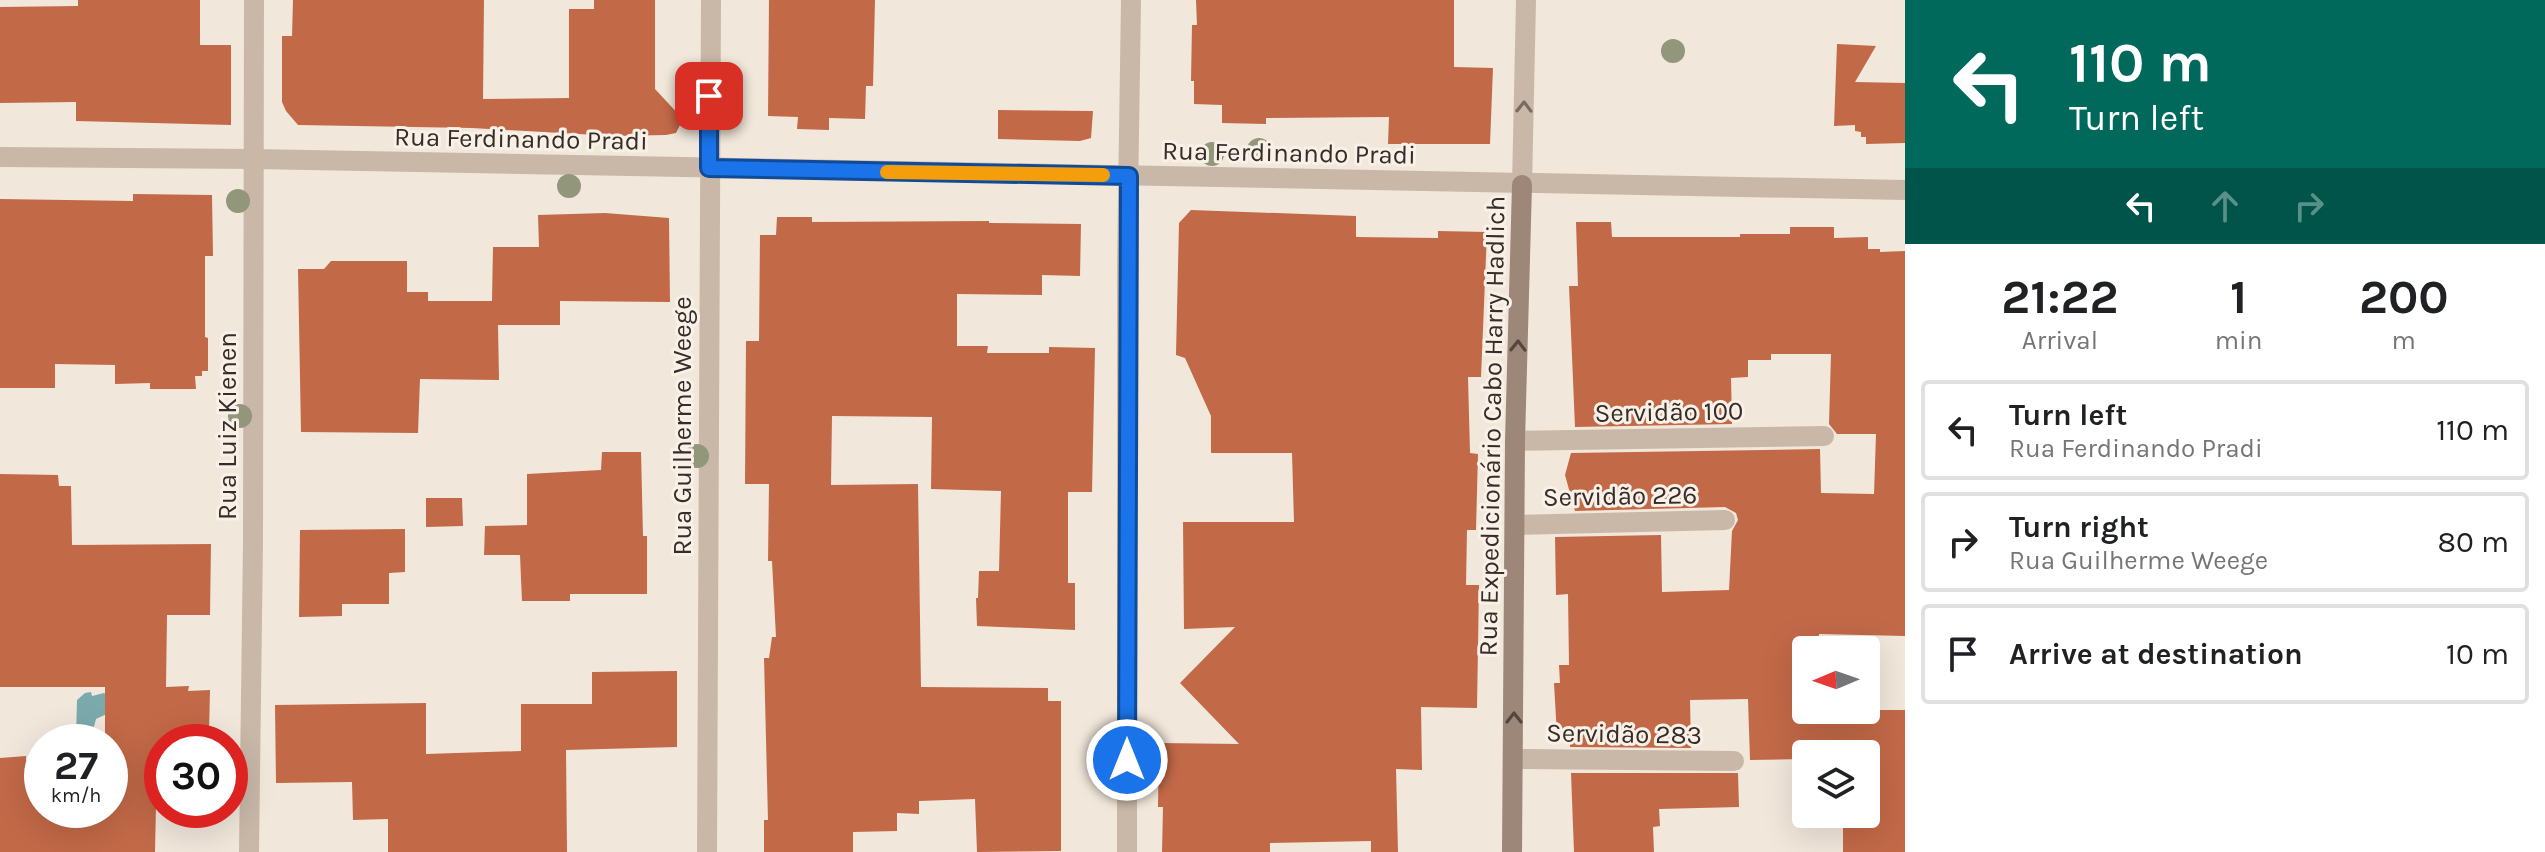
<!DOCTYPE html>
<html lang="en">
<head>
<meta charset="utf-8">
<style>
	body { margin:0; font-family:Karla,sans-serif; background:#f6f6f6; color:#202124; height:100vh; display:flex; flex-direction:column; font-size:30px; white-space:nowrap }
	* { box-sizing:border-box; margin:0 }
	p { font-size:26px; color:#757577 }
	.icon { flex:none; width:44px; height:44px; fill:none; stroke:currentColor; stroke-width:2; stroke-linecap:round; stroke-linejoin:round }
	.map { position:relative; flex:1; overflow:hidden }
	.panel { display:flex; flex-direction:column; background:#fff; width:640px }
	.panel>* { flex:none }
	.top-card { background:#00695c; color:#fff; overflow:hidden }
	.needle { width:52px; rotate:268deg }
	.fabs { position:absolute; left:1792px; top:636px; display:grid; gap:16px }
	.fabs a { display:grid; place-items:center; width:88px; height:88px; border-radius:8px; background:#fff; box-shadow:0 8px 32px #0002; font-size:40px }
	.speed { position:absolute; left:24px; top:724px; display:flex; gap:16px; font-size:40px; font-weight:700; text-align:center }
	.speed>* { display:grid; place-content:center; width:104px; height:104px; border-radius:50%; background:#fff; box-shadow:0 8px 32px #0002; line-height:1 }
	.speed small { font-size:20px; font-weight:400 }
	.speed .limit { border:12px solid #d22; background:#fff; color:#111 }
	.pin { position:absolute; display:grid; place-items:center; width:68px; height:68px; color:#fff; margin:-34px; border-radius:16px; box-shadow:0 4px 12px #0006 }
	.me { position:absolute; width:88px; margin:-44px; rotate:0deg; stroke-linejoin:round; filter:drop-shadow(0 0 6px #0008) }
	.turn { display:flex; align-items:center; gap:28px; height:168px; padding:0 32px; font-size:36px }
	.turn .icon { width:104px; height:104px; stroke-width:2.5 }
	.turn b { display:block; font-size:56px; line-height:68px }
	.lanes { display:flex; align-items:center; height:76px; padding:0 32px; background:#0003; justify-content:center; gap:40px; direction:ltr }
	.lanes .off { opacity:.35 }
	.eta { display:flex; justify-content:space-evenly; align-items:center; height:136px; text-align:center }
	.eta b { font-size:48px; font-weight:700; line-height:56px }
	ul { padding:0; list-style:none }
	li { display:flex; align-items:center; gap:24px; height:100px; margin:0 16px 12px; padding:0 16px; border:4px solid #e0e0e0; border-radius:8px }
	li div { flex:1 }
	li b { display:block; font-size:30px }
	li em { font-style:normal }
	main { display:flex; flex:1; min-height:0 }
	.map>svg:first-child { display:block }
	.water { fill:#7baaad }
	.building { fill:#c26948 }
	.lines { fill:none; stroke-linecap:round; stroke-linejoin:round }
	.street { stroke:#c9b8a8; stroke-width:20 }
	.secondary { stroke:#9c8779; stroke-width:20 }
	.tree { fill:#92967b }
	.oneway { stroke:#786b62 }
	.oneway2 { stroke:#554740 }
	.route-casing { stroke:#114b97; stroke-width:20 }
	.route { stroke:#1a73e8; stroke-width:14 }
	.slow { stroke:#f59e0b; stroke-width:14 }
	.labels { text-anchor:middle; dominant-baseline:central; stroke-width:6; stroke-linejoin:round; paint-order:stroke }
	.street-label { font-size:26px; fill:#362c28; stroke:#f9f1e7 }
</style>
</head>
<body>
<main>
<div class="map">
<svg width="1905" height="852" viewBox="0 0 1905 852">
	<rect width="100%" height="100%" fill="#f1e7db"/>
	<!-- water -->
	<path class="water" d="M 91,692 L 92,696 L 104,693 L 112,700 L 111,712 L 96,719 L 90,742 L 79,742 L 76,738 L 77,700 L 85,693 Z"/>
	<!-- building -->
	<g class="building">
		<path d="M 78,0 L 200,0 L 200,45 L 231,45 L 231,125 L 76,121 L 76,102 L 0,103 L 0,7 L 78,6 Z"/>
		<path d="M 293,0 L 484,0 L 483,99 L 569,98 L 569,9 L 594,9 L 594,0 L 655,0 L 655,89 L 683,119 L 676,133 L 666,135 L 614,136 L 472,128 L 298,125 L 286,111 L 282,102 L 282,36 L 292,36 Z"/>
		<path d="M 769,0 L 875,0 L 873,86 L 866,86 L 865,119 L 829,118 L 829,130 L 797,129 L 798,117 L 768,116 Z"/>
		<path d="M 1196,0 L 1454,0 L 1454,67 L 1493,68 L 1490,144 L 1388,144 L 1389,117 L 1266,118 L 1266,124 L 1222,123 L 1222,105 L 1194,104 L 1194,81 L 1191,81 L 1192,25 L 1197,25 Z"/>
		<path d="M 1837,44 L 1876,46 L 1855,82 L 1905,83 L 1905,143 L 1866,144 L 1866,137 L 1861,137 L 1861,132 L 1855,131 L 1855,125 L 1834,126 Z"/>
		<path d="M 998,110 L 1093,111 L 1091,138 L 1080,141 L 998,139 Z"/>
		<path d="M 133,194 L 212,195 L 213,256 L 205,256 L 205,337 L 208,338 L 208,371 L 202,371 L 202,376 L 195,376 L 196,389 L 150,389 L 150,383 L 115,384 L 115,365 L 55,364 L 55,388 L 0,388 L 0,199 L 133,201 Z"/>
		<path d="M 1191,210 L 1356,216 L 1356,237 L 1438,238 L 1438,231 L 1487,232 L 1481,377 L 1468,377 L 1470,453 L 1478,454 L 1476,530 L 1467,530 L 1466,585 L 1479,585 L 1477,708 L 1421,707 L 1422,770 L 1396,769 L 1398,852 L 1371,852 L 1371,841 L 1270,843 L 1270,852 L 1162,852 L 1163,807 L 1158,807 L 1159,743 L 1239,744 L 1180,683 L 1235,627 L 1184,629 L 1183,522 L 1294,522 L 1292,453 L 1211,453 L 1211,416 L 1185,358 L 1176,355 L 1179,223 Z"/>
		<path d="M 605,213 L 669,218 L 670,302 L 560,301 L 560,325 L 498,325 L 499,380 L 420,379 L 418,433 L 301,432 L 298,269 L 324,269 L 331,261 L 407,261 L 407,292 L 428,292 L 428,301 L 492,301 L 493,247 L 539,247 L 538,215 Z"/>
		<path d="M 777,217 L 812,217 L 812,222 L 989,221 L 989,223 L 1081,224 L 1080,276 L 1042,275 L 1042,295 L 957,294 L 957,346 L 988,346 L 987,353 L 1049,353 L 1049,347 L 1095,348 L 1092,492 L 1068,492 L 1068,583 L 1075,583 L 1075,630 L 977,626 L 976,598 L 978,598 L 979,571 L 999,571 L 1001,491 L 931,489 L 932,417 L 832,416 L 831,485 L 918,484 L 921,687 L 1048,688 L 1048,701 L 1061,701 L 1061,851 L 977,852 L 975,799 L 919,801 L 919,814 L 897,813 L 897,831 L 853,832 L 853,852 L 764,852 L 764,820 L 768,820 L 764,658 L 769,658 L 772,637 L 776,637 L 772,561 L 768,561 L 769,484 L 745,484 L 746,341 L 759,341 L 760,235 L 776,235 Z"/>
		<path d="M 1576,222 L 1611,222 L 1612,237 L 1740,237 L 1740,234 L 1790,234 L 1790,227 L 1834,227 L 1834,238 L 1868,237 L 1868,249 L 1880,249 L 1880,252 L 1905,251 L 1905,636 L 1819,634 L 1818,650 L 1806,650 L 1806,710 L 1905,710 L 1905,852 L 1843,852 L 1843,820 L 1859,819 L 1859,814 L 1866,814 L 1866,754 L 1806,754 L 1806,759 L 1750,760 L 1748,699 L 1690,700 L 1691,748 L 1570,747 L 1570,736 L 1557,736 L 1554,683 L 1560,683 L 1559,665 L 1569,665 L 1568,594 L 1556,595 L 1555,537 L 1661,535 L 1662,592 L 1729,590 L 1732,531 L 1738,520 L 1736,513 L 1725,507 L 1575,511 L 1565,475 L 1571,453 L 1820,449 L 1821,493 L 1874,494 L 1876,434 L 1837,434 L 1829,424 L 1831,354 L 1771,354 L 1771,360 L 1748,360 L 1748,377 L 1731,378 L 1732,424 L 1575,427 L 1569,286 L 1578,286 Z"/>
		<path d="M 602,452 L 641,452 L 643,536 L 647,536 L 647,594 L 570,594 L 570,601 L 522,601 L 520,555 L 484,555 L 485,526 L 527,525 L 527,474 L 601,470 Z"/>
		<path d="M 0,474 L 58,475 L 59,486 L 71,486 L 72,545 L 211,544 L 210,615 L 167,615 L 166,687 L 189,686 L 188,691 L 210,690 L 209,733 L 202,733 L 202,742 L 162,742 L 162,758 L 157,759 L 155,852 L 0,852 L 0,758 L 26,756 L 26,760 L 42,760 L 42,810 L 110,810 L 110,742 L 105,742 L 105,687 L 0,687 Z"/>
		<path d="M 426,498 L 462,498 L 463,526 L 426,527 Z"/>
		<path d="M 405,529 L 405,572 L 389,573 L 389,604 L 342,604 L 342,616 L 299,617 L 300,530 Z"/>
		<path d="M 677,671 L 677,747 L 566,750 L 567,852 L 388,852 L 388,819 L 353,820 L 352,782 L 276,783 L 275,705 L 426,703 L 426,754 L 521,751 L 521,704 L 592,704 L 592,672 Z"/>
		<path d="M 1571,773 L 1738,773 L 1739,807 L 1659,809 L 1660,826 L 1653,827 L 1654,852 L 1574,852 Z"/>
	</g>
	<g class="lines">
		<!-- street -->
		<g class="street">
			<path d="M 0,157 L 254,159 L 1905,190"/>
			<path d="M 1522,185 L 1526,0"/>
			<path d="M 1515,441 L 1824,436"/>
			<path d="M 1516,525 L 1725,520"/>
			<path d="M 1513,759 L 1734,761"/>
			<path d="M 249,852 L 253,542 L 254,0"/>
			<path d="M 707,852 L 711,0"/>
			<path d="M 1127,852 L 1127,267 L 1131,0"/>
		</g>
		<!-- secondary -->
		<path class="secondary" d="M 1512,852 L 1515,441 L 1522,185"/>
	</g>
	<!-- trees -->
	<g class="tree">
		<circle cx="1673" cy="51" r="12"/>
		<circle cx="1259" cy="150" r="12"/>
		<circle cx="1212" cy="154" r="12"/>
		<circle cx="569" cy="186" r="12"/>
		<circle cx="238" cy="201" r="12"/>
		<circle cx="240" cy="416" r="12"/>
		<circle cx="697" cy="456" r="12"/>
	</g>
	<!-- one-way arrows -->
	<defs><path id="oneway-chevron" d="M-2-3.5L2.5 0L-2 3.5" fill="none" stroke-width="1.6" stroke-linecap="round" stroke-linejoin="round" transform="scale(2)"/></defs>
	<use class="oneway" href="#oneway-chevron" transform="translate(1524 107) rotate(-89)"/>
	<g class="oneway2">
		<use href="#oneway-chevron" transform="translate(1518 346) rotate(-89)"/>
		<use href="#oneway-chevron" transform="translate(1514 718) rotate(-90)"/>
	</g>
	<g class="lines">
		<!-- route casing -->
		<g class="route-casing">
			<path id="route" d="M 709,96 L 709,168 L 1129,176 L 1127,760"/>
		</g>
		<!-- route -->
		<use href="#route" class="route"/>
		<!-- slow -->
		<path class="slow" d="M 887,172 L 1103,175"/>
	</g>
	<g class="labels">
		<!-- street labels -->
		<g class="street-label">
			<text transform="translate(521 139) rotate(1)">Rua Ferdinando Pradi</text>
			<text transform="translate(1289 153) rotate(1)">Rua Ferdinando Pradi</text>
			<text transform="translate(1669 412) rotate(-1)">Servidão 100</text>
			<text transform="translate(227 426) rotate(-90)">Rua Luiz Kienen</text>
			<text transform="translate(682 426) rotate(-90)">Rua Guilherme Weege</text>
			<text transform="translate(1492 426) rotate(-89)">Rua Expedicionário Cabo Harry Hadlich</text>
			<text transform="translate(1620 496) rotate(-1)">Servidão 226</text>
			<text transform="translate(1624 734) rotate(1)">Servidão 283</text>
		</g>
	</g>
</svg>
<div class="fabs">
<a><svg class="needle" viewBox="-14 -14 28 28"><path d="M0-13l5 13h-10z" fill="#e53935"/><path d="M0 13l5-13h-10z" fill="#757577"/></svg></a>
<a><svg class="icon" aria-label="layers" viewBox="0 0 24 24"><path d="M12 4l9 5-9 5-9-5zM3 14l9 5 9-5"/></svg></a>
</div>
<div class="speed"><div>27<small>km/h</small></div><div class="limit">30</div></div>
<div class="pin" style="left:709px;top:96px;background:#d93025"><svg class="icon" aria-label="arrive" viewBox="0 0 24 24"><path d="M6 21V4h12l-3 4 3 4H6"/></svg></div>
<svg class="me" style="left:1127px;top:760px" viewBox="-20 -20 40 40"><circle r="17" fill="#1a73e8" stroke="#fff" stroke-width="3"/><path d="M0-11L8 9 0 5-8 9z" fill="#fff"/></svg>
</div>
<section class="panel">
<div class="top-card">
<div class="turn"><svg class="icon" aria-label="left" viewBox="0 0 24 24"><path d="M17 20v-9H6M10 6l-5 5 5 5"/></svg><div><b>110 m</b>Turn left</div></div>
<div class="lanes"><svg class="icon" aria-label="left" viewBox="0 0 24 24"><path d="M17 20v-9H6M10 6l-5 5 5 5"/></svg><svg class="icon off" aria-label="ahead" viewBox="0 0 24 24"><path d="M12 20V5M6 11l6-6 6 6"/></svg><svg class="icon off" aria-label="right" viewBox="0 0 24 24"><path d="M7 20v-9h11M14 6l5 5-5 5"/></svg></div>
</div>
<div class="eta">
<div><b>21:22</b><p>Arrival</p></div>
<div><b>1</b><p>min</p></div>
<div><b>200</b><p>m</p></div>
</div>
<ul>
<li><svg class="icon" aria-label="left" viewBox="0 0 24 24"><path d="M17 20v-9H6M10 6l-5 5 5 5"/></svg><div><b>Turn left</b><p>Rua Ferdinando Pradi</p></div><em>110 m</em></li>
<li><svg class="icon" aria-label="right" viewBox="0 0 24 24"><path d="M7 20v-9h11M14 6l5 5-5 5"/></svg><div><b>Turn right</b><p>Rua Guilherme Weege</p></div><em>80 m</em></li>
<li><svg class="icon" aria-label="arrive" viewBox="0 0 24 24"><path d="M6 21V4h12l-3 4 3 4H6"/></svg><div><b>Arrive at destination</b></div><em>10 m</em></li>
</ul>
</section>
</main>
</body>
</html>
